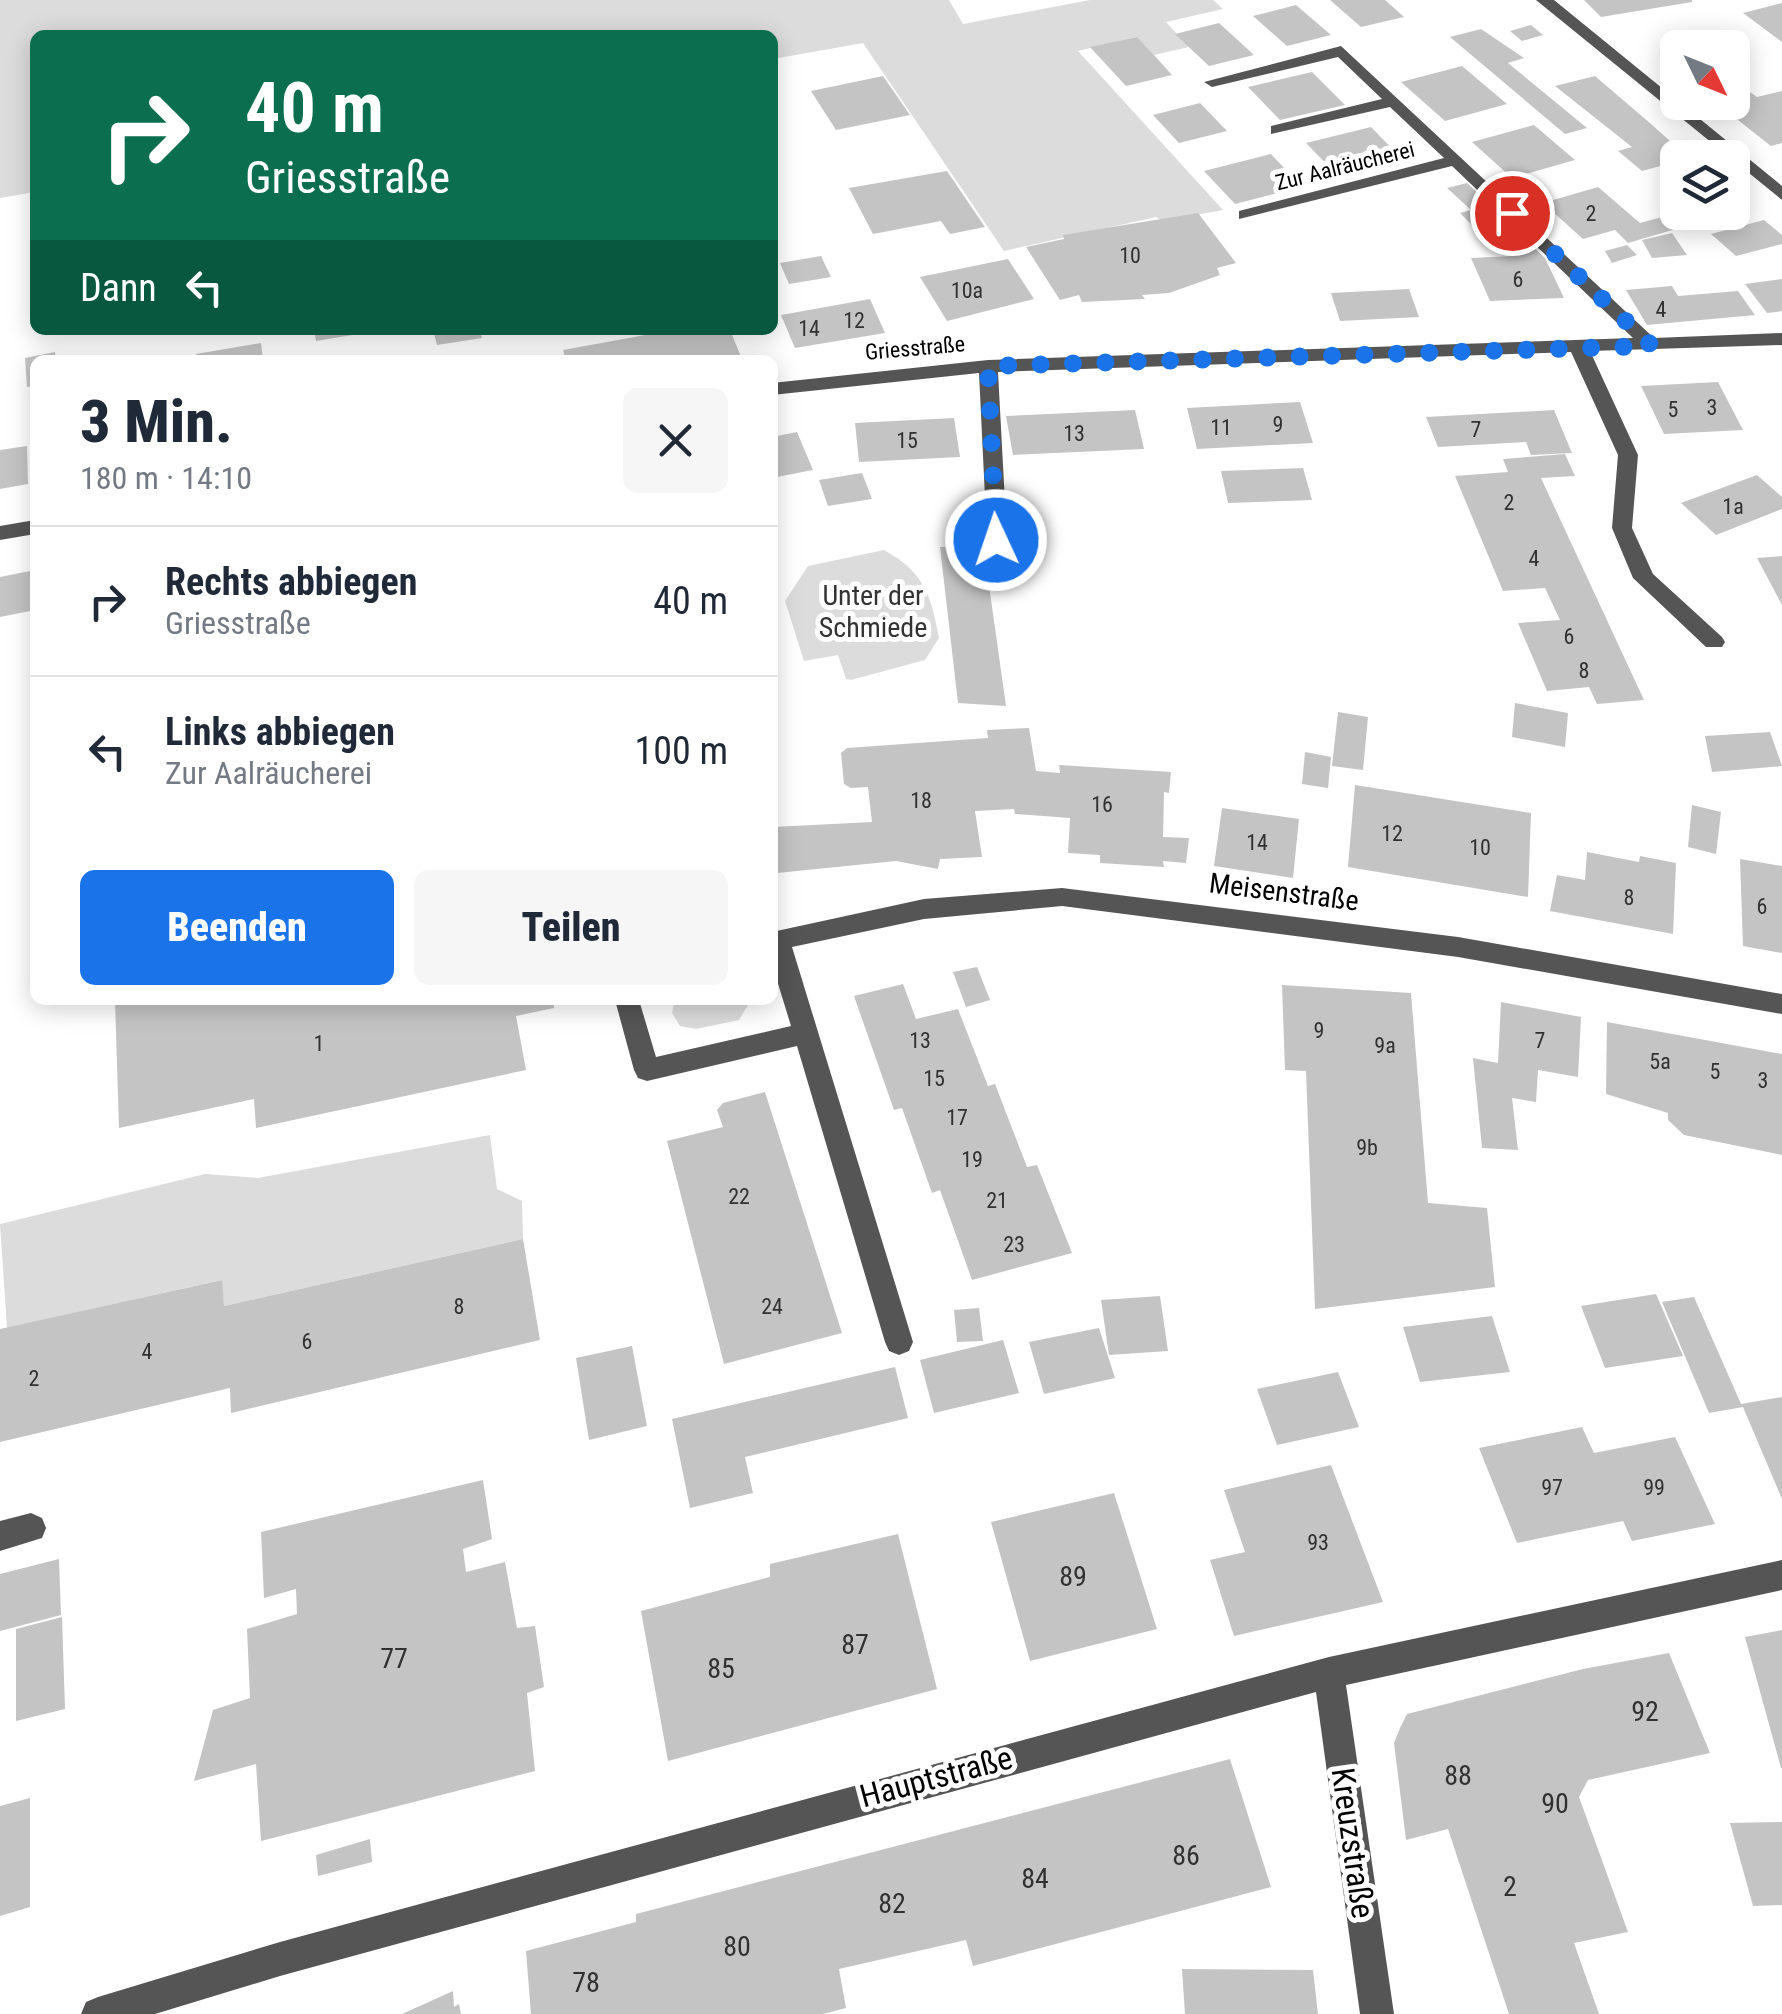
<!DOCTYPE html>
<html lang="de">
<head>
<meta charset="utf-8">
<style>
	body { margin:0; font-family:"Roboto Condensed",sans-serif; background:#f6f6f7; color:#1f2937; height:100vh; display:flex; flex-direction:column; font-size:38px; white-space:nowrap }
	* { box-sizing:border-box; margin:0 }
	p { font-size:32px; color:#747a83 }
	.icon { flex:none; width:55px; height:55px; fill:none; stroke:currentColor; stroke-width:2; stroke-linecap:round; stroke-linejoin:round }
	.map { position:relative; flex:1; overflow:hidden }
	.side { position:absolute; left:30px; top:355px; width:748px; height:650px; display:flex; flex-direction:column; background:#fff; border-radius:15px; box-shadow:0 5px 25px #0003 }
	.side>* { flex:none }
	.top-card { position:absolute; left:30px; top:30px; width:748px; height:305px; border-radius:15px; box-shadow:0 5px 25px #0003; background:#0b6e4f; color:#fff; overflow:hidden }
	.needle { width:65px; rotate:133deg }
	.controls { position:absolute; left:1660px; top:30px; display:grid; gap:20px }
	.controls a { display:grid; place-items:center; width:90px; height:90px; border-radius:15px; background:#fff; box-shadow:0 5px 25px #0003; font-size:50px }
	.pin { position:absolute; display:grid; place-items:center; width:85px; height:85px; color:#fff; margin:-42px; border:5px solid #fff; border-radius:50%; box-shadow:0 2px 10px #0007 }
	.me { position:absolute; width:110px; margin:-55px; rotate:357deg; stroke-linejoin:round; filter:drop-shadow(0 0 8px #0008) }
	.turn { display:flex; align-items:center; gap:35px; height:210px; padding:0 50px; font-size:45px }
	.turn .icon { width:130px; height:130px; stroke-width:2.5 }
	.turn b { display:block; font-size:70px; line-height:85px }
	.then { display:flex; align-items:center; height:95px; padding:0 50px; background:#0003; gap:20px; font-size:38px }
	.round { display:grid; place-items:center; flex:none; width:105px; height:105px; border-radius:15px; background:#f6f6f7 }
	.headline { display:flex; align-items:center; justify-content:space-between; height:170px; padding:0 50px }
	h1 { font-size:60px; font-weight:800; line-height:75px }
	.action { display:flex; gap:20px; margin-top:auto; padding:20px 50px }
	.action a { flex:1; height:115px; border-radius:15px; background:#1a73e8; color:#fff; font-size:40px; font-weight:800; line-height:115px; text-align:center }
	.action a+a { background:#f6f6f7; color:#1f2937 }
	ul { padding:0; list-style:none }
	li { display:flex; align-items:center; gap:30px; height:150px; padding:0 50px; border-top:2px solid #e0e1e3 }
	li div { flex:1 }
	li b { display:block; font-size:38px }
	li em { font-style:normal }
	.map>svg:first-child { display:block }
	.green { fill:#dcdcdc }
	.building { fill:#c4c4c4 }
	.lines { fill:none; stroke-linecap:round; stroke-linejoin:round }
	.minor { fill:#555; fill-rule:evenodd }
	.route { stroke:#1a73e8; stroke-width:18; stroke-dasharray:0 32.4 }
	.labels { text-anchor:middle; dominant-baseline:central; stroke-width:10; stroke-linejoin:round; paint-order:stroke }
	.far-street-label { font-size:22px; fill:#000; stroke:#fff }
	.number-label { font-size:22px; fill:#313131 }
	.park-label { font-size:28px; fill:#333; stroke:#fff }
	.street-label { font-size:28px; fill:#000; stroke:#fff }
	.near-number-label { font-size:28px; fill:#313131 }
	.near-street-label { font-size:32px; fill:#000; stroke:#fff }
</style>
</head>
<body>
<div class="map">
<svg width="1782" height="2014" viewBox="0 0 1782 2014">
	<rect width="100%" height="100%" fill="#fff"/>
	<!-- green -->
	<g class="green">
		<path d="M 0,0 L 949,0 L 963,24 L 1090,0 L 1213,0 L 1223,9 L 1166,22 L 1189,47 L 1154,55 L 1136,37 L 1078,51 L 1223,210 L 1162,221 L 1156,217 L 1004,251 L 863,43 L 773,59 L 772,35 L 35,35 L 35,192 L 0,198 Z"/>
		<path d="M 884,550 C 924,572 931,595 939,638 L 925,660 L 851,680 L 846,679 L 838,655 L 804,661 L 785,601 L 808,566 Z"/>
		<path d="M 675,1000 L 751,1000 L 739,1020 L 696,1029 L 680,1026 L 672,1013 Z"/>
		<path d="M 490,1135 L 497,1189 L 522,1201 L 523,1239 L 224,1306 L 221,1280 L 7,1328 L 0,1224 L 205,1174 L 258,1178 Z"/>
	</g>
	<!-- building -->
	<g class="building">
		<path d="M 1330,0 L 1385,0 L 1404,17 L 1361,27 Z"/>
		<path d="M 1584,0 L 1692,0 L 1692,2 L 1601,17 Z"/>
		<path d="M 1782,3 L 1782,42 L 1743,13 Z"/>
		<path d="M 1296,5 L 1331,35 L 1287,46 L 1253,16 Z"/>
		<path d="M 1219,23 L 1254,55 L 1209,66 L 1175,34 Z"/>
		<path d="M 1531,25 L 1543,35 L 1522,41 L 1510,31 Z"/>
		<path d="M 1481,29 L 1524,58 L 1508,63 L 1587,128 L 1565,134 L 1450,37 Z"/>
		<path d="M 1137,37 L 1154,55 L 1172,75 L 1126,86 L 1090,47 Z"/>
		<path d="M 1462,66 L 1507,104 L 1445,121 L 1401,82 Z"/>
		<path d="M 1312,72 L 1345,105 L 1280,120 L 1248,87 Z"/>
		<path d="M 883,76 L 910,115 L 836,130 L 811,91 Z"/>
		<path d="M 1595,76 L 1651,124 L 1689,158 L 1642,171 L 1618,151 L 1632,147 L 1555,86 Z"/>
		<path d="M 1736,82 L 1757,97 L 1782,91 L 1782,143 L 1771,146 L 1715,102 L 1732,102 Z"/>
		<path d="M 1200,103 L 1227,131 L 1179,143 L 1153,115 Z"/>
		<path d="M 1534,125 L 1575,160 L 1512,178 L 1472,142 Z"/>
		<path d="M 1371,127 L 1405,162 L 1340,178 L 1306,143 Z"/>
		<path d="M 1271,154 L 1302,187 L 1235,204 L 1204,171 Z"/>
		<path d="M 947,171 L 985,227 L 950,234 L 941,221 L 873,234 L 849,188 Z"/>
		<path d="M 1467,183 L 1545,258 L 1564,298 L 1490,301 L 1471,258 L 1514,256 L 1486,228 L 1477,230 L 1460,213 L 1471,210 L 1447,188 Z"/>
		<path d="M 1598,187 L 1640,223 L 1662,217 L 1676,229 L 1628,243 L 1615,230 L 1583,239 L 1543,203 Z"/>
		<path d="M 1198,213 L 1236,263 L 1217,268 L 1220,275 L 1169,293 L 1142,295 L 1145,299 L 1082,302 L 1079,295 L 1060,300 L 1026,247 L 1064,239 L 1063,235 Z"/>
		<path d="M 1764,220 L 1782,235 L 1782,244 L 1736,256 L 1711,234 Z"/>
		<path d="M 1672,233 L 1687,255 L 1652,258 L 1642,240 Z"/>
		<path d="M 1627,245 L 1637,255 L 1612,263 L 1605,251 Z"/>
		<path d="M 821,256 L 831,277 L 789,284 L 780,263 Z"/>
		<path d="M 1008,259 L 1034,299 L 947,321 L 920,277 Z"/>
		<path d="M 1782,279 L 1782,311 L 1776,312 L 1767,313 L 1745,284 Z"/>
		<path d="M 1672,286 L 1678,296 L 1738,291 L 1755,315 L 1647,325 L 1626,290 Z"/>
		<path d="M 1409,289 L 1419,317 L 1340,321 L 1331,293 Z"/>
		<path d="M 870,299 L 885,333 L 795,348 L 781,315 Z"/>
		<path d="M 314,330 L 357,330 L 358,334 L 316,341 Z"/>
		<path d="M 433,330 L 480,330 L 482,338 L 437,345 Z"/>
		<path d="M 673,330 L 730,330 L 742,359 L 566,360 L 563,350 Z"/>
		<path d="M 261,343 L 263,360 L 196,360 L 196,354 Z"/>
		<path d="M 55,352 L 56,360 L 35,360 L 35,386 L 27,387 L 25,358 Z"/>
		<path d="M 1718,382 L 1743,430 L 1664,434 L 1641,386 Z"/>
		<path d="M 1300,402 L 1313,443 L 1197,449 L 1187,408 Z"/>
		<path d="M 1135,410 L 1144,449 L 1013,455 L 1006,416 Z"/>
		<path d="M 1554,410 L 1572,453 L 1531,455 L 1526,442 L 1438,447 L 1426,417 Z"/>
		<path d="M 954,418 L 960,457 L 859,462 L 855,423 Z"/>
		<path d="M 797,432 L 813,470 L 772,478 L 772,437 Z"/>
		<path d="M 27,446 L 28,484 L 0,489 L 0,450 Z"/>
		<path d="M 1565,454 L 1575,476 L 1541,478 L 1644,700 L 1597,704 L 1589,687 L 1547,691 L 1518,623 L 1560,620 L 1545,588 L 1503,591 L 1455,476 L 1508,472 L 1503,459 Z"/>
		<path d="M 1303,468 L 1312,500 L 1228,503 L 1221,471 Z"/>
		<path d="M 862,473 L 872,499 L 828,506 L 819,480 Z"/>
		<path d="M 1757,475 L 1782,497 L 1782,509 L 1716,535 L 1681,503 Z"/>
		<path d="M 969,546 L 970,558 L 985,557 L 1006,706 L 958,703 L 940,547 Z"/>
		<path d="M 1782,556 L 1782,605 L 1757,558 Z"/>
		<path d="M 35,570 L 35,610 L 0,617 L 0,577 Z"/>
		<path d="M 1515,703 L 1568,713 L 1565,747 L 1512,737 Z"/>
		<path d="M 1338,712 L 1368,717 L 1363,770 L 1332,766 Z"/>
		<path d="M 1029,728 L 1036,771 L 1060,773 L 1059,765 L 1171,772 L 1169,793 L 1164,792 L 1163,837 L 1189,838 L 1186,863 L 1163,861 L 1164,867 L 1100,863 L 1100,855 L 1068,853 L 1070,818 L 1015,814 L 1014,809 L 975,811 L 982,857 L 940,859 L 938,869 L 896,861 L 777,873 L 773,827 L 872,822 L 868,787 L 851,788 L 844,784 L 841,753 L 847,748 L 988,738 L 987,730 Z"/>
		<path d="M 1770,732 L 1782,766 L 1712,772 L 1705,736 Z"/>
		<path d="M 1305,752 L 1331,757 L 1328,788 L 1302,784 Z"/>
		<path d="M 1355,785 L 1531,813 L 1528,897 L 1348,867 Z"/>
		<path d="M 1692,805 L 1721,812 L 1716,854 L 1688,847 Z"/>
		<path d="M 1222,808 L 1299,819 L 1293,878 L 1214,866 Z"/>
		<path d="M 1587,852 L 1639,862 L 1640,856 L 1676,863 L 1673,934 L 1550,911 L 1557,875 L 1585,880 Z"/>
		<path d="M 1740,859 L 1782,866 L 1782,953 L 1743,946 Z"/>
		<path d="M 977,967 L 990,1000 L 966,1007 L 953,972 Z"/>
		<path d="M 903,984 L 916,1019 L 958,1009 L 988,1086 L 995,1084 L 1027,1167 L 1037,1165 L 1072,1253 L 972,1280 L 940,1190 L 932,1193 L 902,1108 L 894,1110 L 854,996 Z"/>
		<path d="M 1282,985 L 1411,993 L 1428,1203 L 1487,1208 L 1495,1287 L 1315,1309 L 1306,1071 L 1285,1070 Z"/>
		<path d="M 115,1000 L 553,1000 L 554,1008 L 516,1016 L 526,1070 L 256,1128 L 254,1099 L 119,1128 Z"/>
		<path d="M 1501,1002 L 1581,1017 L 1578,1077 L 1538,1070 L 1536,1102 L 1512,1098 L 1518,1150 L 1482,1148 L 1473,1058 L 1498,1063 Z"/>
		<path d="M 1607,1022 L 1782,1054 L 1782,1155 L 1684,1135 L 1668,1120 L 1668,1113 L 1606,1094 Z"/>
		<path d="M 765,1092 L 842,1333 L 724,1364 L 667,1141 L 723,1127 L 717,1110 L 723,1103 Z"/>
		<path d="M 523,1239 L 540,1340 L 231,1413 L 230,1388 L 0,1442 L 0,1329 L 222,1280 L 224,1306 Z"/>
		<path d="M 1656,1294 L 1683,1356 L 1605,1368 L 1581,1306 Z"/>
		<path d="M 1160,1296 L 1168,1351 L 1109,1355 L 1101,1300 Z"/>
		<path d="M 1694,1297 L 1741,1404 L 1782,1397 L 1782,1499 L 1743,1407 L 1709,1413 L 1662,1302 Z"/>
		<path d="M 979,1308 L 983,1341 L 957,1342 L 954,1310 Z"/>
		<path d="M 1492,1316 L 1510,1372 L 1420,1382 L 1403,1327 Z"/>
		<path d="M 1099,1328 L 1115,1378 L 1044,1394 L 1029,1342 Z"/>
		<path d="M 1003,1340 L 1019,1393 L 934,1413 L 920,1360 Z"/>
		<path d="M 632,1346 L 647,1426 L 589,1440 L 576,1358 Z"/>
		<path d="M 895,1367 L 908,1418 L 745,1457 L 753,1493 L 690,1508 L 672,1419 Z"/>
		<path d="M 1338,1372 L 1359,1427 L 1277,1445 L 1257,1389 Z"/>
		<path d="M 1582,1427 L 1594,1453 L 1675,1437 L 1715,1524 L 1632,1541 L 1623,1521 L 1517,1543 L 1479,1448 Z"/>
		<path d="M 1331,1465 L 1383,1602 L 1234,1636 L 1210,1560 L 1245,1552 L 1224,1490 Z"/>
		<path d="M 483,1480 L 492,1539 L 463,1549 L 466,1572 L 505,1562 L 517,1628 L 535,1626 L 544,1687 L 527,1693 L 535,1771 L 261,1841 L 256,1764 L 194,1781 L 213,1710 L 250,1698 L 247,1629 L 297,1614 L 296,1589 L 264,1598 L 261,1532 Z"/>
		<path d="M 1114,1493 L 1157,1629 L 1030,1661 L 991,1522 Z"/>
		<path d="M 898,1534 L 937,1689 L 668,1761 L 641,1611 L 770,1577 L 770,1564 Z"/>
		<path d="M 59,1559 L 61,1615 L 0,1631 L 0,1574 Z"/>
		<path d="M 62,1617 L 65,1709 L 16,1721 L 16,1629 Z"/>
		<path d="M 1782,1630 L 1782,1768 L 1781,1768 L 1745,1637 Z"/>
		<path d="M 1669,1653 L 1710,1753 L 1588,1780 L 1579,1797 L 1628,1932 L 1574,1943 L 1599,2014 L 1509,2014 L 1448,1829 L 1406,1840 L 1394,1743 L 1400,1728 L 1407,1714 L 1583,1669 Z"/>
		<path d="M 1230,1759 L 1271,1887 L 973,1966 L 966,1940 L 839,1969 L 846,2008 L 823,2014 L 531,2014 L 526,1951 L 636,1922 L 636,1914 Z"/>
		<path d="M 30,1798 L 30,1907 L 0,1916 L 0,1806 Z"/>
		<path d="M 1782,1822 L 1782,1905 L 1753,1906 L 1730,1823 Z"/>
		<path d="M 370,1839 L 372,1862 L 318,1876 L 316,1855 Z"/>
		<path d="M 1182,1969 L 1313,1970 L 1318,2014 L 1185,2014 Z"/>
		<path d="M 453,1991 L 454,2007 L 459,2004 L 461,2014 L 402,2014 Z"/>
	</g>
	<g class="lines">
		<!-- minor -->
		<g class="minor">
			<path d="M 1536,0 L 1554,0 L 1782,186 L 1782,200 Z"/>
			<path d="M 1341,46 L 1654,338 L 1782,333 L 1782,345 L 1590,351 L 1638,455 L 1632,528 L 1653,574 L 1722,637 L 1725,642 L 1722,647 L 1706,647 L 1633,578 L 1612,528 L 1618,455 L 1571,352 L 998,372 L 1007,539 L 997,546 L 987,539 L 979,373 L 772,395 L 772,383 L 988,360 L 1633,338 L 1452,166 L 1239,219 L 1239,211 L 1444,158 L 1390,107 L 1271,134 L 1271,126 L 1382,99 L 1338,57 L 1212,87 L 1204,82 Z"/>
			<path d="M 35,520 L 35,534 L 0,540 L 0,526 Z"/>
			<path d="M 1062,888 L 1458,937 L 1782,994 L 1782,1014 L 1458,957 L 1062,906 L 924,919 L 792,947 L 913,1342 L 909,1351 L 899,1355 L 889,1351 L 885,1342 L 797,1046 L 647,1081 L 638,1078 L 634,1070 L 615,1000 L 639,1000 L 656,1057 L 791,1026 L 772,964 L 772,932 L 924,899 Z"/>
			<path d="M 31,1513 L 42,1518 L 46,1528 L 42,1538 L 0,1551 L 0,1521 Z"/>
			<path d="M 1782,1560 L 1782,1590 L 1346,1685 L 1394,2014 L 1360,2014 L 1316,1692 L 280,1976 L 155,2014 L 81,2014 L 86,2002 L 98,1997 L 280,1942 L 1329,1657 Z"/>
		</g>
	</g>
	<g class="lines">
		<!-- route -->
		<path class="route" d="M 996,540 L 988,366 L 1652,346 L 1512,213"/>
	</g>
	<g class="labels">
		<!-- far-street labels -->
		<g class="far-street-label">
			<text transform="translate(1345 166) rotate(-14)">Zur Aalräucherei</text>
			<text transform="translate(915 348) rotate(-5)">Griesstraße</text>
		</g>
		<!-- number labels -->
		<g class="number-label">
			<text x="1591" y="213">2</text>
			<text x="1130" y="255">10</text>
			<text x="1518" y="279">6</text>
			<text x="967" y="290">10a</text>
			<text x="1661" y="309">4</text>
			<text x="854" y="320">12</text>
			<text x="809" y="328">14</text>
			<text x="1712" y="407">3</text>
			<text x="1673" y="409">5</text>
			<text x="1278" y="424">9</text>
			<text x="1221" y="427">11</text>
			<text x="1476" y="429">7</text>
			<text x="1074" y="433">13</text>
			<text x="907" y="440">15</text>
			<text x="1509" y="502">2</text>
			<text x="1733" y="506">1a</text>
			<text x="1534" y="558">4</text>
			<text x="1569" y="636">6</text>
			<text x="1584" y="670">8</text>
			<text x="921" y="800">18</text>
			<text x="1102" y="804">16</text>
			<text x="1392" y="833">12</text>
			<text x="1257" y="842">14</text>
			<text x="1480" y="847">10</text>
			<text x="1629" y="897">8</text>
			<text x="1762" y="906">6</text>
			<text x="1319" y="1030">9</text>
			<text x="920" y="1040">13</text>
			<text x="1540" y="1040">7</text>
			<text x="319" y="1043">1</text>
			<text x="1385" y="1045">9a</text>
			<text x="1660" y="1061">5a</text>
			<text x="1715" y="1071">5</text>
			<text x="934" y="1078">15</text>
			<text x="1763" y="1080">3</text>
			<text x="957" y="1117">17</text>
			<text x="1367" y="1147">9b</text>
			<text x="972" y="1159">19</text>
			<text x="739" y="1196">22</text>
			<text x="997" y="1200">21</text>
			<text x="1014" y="1244">23</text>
			<text x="459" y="1306">8</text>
			<text x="772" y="1306">24</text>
			<text x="307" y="1341">6</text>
			<text x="147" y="1351">4</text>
			<text x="34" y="1378">2</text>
			<text x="1552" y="1487">97</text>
			<text x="1654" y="1487">99</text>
			<text x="1318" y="1542">93</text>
		</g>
		<!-- park labels -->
		<g class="park-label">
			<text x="873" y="595">Unter der<tspan x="873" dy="32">Schmiede</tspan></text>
		</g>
		<!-- street labels -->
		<g class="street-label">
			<text transform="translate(1284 892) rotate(7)">Meisenstraße</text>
		</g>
		<!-- near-number labels -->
		<g class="near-number-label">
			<text x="1073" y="1576">89</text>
			<text x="855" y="1644">87</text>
			<text x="394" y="1658">77</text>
			<text x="721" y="1668">85</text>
			<text x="1645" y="1711">92</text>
			<text x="1458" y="1775">88</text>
			<text x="1555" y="1803">90</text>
			<text x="1186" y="1855">86</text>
			<text x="1035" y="1878">84</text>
			<text x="1510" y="1886">2</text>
			<text x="892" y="1903">82</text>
			<text x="737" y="1946">80</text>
			<text x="586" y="1982">78</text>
		</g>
		<!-- near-street labels -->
		<g class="near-street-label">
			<text transform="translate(936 1777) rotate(-15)">Hauptstraße</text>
			<text transform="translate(1353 1843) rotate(82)">Kreuzstraße</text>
		</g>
	</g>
</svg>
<div class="controls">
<a><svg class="needle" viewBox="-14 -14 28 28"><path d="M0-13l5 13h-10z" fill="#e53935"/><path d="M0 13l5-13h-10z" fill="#747a83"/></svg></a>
<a><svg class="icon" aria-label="layers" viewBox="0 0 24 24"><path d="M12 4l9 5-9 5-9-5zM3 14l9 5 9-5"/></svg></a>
</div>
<div class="pin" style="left:1512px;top:213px;background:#d93025"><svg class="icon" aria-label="arrive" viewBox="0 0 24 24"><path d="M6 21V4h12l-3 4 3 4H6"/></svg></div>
<svg class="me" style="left:996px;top:540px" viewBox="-20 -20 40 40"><circle r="17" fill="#1a73e8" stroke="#fff" stroke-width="3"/><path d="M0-11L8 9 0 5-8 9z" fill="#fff"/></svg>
<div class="top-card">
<div class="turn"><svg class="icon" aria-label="right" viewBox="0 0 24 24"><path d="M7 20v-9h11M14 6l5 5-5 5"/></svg><div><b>40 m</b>Griesstraße</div></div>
<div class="then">Dann<svg class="icon" aria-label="left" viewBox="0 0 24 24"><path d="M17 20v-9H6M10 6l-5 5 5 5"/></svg></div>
</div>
<section class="side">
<div class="headline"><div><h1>3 Min.</h1><p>180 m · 14:10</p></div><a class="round"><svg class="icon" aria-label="close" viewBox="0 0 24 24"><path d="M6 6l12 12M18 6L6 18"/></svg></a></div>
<ul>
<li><svg class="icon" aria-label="right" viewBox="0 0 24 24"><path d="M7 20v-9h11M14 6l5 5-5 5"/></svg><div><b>Rechts abbiegen</b><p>Griesstraße</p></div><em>40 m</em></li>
<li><svg class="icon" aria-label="left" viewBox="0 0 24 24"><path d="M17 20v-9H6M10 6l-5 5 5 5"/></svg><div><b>Links abbiegen</b><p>Zur Aalräucherei</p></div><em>100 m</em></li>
</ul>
<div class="action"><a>Beenden</a><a>Teilen</a></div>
</section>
</div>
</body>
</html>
